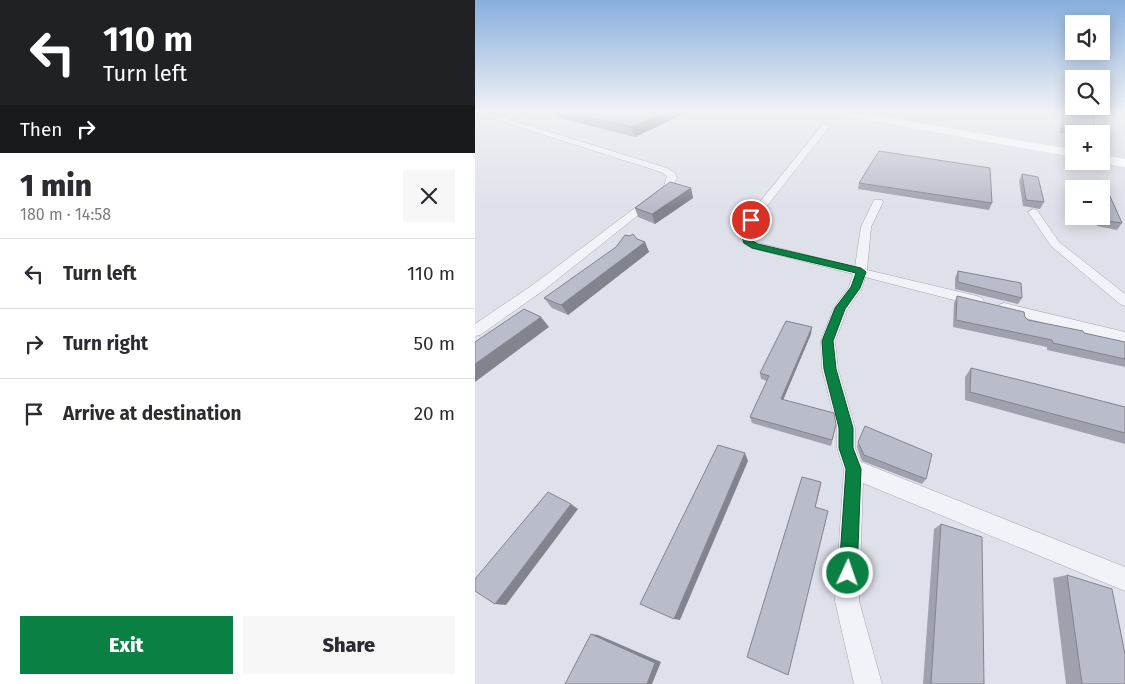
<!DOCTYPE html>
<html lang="en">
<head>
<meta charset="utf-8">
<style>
	body { margin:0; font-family:"Fira Sans",sans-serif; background:#f7f7f7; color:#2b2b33; height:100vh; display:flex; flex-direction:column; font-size:19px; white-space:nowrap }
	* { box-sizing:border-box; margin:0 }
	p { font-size:16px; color:#7c7c81 }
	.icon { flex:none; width:28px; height:28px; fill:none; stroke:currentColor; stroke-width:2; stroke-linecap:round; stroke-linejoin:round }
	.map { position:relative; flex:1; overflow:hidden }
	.sheet { display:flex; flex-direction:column; background:#fff; width:475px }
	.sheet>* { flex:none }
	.hud { background:#202124; color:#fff; overflow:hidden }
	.tools { position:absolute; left:590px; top:15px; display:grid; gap:10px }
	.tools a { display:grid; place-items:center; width:45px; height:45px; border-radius:0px; background:#fff; box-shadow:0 2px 12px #0003; font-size:25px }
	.pin { position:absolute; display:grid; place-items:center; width:42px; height:42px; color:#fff; margin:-21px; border:2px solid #fff; border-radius:50%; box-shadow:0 1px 5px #0007 }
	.me { position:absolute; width:55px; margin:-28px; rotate:3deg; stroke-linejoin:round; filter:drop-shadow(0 0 4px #0008) }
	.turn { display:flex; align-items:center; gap:18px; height:105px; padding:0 20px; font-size:22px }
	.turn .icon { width:65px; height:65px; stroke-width:2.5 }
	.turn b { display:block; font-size:35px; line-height:42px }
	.then { display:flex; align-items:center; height:48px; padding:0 20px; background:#0003; gap:10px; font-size:19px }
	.round { display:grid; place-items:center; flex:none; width:52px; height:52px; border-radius:0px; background:#f7f7f7 }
	.summary { display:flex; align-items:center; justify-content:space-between; height:85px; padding:0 20px }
	h1 { font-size:30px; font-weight:800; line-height:38px }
	.primary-button { display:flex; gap:10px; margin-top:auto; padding:10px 20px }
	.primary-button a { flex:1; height:58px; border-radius:0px; background:#0b8043; color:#fff; font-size:20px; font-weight:800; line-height:58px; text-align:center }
	.primary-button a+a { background:#f7f7f7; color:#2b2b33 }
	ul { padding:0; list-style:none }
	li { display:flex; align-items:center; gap:15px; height:70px; padding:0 20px; border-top:1px solid #e1e1e2 }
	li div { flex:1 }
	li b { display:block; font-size:19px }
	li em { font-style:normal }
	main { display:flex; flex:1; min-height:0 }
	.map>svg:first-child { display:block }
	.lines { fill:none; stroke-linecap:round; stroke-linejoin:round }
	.street-casing { stroke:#a4a7b4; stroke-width:1 }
	.street { fill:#f2f3f8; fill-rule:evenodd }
	.secondary { fill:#fff; fill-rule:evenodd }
	.wall { fill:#9fa2ae }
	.shaded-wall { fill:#82848d }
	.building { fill:#b9bcca; stroke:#82848d }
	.route { fill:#0b8043; stroke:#07532c }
</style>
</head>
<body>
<main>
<section class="sheet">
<div class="hud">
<div class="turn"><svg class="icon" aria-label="left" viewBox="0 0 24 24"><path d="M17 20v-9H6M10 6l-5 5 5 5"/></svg><div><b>110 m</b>Turn left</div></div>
<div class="then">Then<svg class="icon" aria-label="right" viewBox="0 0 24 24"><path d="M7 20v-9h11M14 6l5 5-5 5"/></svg></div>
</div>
<div class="summary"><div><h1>1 min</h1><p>180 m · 14:58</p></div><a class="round"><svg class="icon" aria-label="close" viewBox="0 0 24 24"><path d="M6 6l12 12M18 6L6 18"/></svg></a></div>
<ul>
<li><svg class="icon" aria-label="left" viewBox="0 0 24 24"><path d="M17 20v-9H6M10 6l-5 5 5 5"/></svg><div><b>Turn left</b></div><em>110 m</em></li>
<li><svg class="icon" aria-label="right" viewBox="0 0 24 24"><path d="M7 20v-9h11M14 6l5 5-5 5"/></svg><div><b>Turn right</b></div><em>50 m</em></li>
<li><svg class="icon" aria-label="arrive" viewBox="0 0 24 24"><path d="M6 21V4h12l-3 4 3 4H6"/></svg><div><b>Arrive at destination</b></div><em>20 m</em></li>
</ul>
<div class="primary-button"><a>Exit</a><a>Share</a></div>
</section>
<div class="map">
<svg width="650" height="684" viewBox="0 0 650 684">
	<rect width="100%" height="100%" fill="#dfe1ea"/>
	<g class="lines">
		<!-- street casing -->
		<g class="street-casing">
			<g id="street">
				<path d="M 0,111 L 26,117 L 45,111 L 54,111 L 33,119 L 192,168 L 200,173 L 202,178 L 196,189 L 69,290 L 5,335 L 0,336 L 0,324 L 59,284 L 189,186 L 192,176 L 186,172 L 0,113 Z"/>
				<path d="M 348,124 L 355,126 L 280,221 L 276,234 L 277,239 L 284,243 L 380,267 L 386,227 L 399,200 L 407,200 L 408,202 L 396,227 L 392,270 L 502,296 L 507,298 L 509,301 L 507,304 L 502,306 L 390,277 L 387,288 L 372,310 L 360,341 L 363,369 L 380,428 L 380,448 L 386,462 L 650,567 L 650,591 L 388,483 L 384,601 L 407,684 L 379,684 L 360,601 L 369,469 L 362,448 L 362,428 L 347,369 L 346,341 L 358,309 L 374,287 L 378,274 L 276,248 L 268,243 L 264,234 L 271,219 Z"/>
				<path d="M 558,209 L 562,210 L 584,242 L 650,294 L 650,306 L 645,304 L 576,246 L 553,212 Z"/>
				<path d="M 529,303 L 650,332 L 650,344 L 524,311 L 522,308 L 524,305 Z"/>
			</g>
		</g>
		<!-- street -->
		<use href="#street" class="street"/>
		<!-- secondary -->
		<g class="secondary">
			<path d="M 356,111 L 376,111 L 599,150 L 599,157 L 361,114 Z"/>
			<path d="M 626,155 L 650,159 L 650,167 L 622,162 L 626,161 Z"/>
		</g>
	</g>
	<!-- wall -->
	<g class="wall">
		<path d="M 80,111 L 215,111 L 160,137 L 84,118 Z"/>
		<path d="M 587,111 L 618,111 L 620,132 L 619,134 L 599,134 L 599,135 L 585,133 Z"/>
		<path d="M 619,111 L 636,111 L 635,113 Z"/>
		<path d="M 547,174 L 569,202 L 565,209 L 548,206 L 544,181 Z"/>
		<path d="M 384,183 L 517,203 L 514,210 L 383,189 Z"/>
		<path d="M 216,188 L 218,198 L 180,224 L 163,217 L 160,208 Z"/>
		<path d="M 618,216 L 626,216 L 647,223 L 642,230 L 622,226 Z"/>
		<path d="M 162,239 L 170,242 L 174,252 L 93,315 L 77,308 L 69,298 Z"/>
		<path d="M 483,271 L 547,298 L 543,304 L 480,289 L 480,278 Z"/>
		<path d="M 482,296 L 550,317 L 553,320 L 609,333 L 650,342 L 650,367 L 572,350 L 572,347 L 478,327 L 479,303 Z"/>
		<path d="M 336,334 L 308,400 L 361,425 L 356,446 L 277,423 L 275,417 L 292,381 L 286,379 L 285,373 Z"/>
		<path d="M 496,368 L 650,407 L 650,444 L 490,400 L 490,377 Z"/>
		<path d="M 383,442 L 451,479 L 447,484 L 387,461 L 382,447 Z"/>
		<path d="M 466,524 L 509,684 L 448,684 L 459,529 Z"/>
		<path d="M 592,575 L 650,684 L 591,684 L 578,578 Z"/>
	</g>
	<!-- shaded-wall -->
	<g class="shaded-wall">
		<path d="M 192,111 L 215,111 L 160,137 L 156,127 Z"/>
		<path d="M 216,188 L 218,198 L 180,224 L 177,214 Z"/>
		<path d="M 170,242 L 174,252 L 93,315 L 86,305 Z"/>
		<path d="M 66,317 L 74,327 L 0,382 L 0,364 Z"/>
		<path d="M 337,327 L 336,334 L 306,405 L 306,399 Z"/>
		<path d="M 270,453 L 273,461 L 205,620 L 199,619 Z"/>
		<path d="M 346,482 L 345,489 L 339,513 L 340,507 Z"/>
		<path d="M 96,504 L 103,509 L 31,605 L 20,604 Z"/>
		<path d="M 116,634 L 123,635 L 186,662 L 177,684 L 172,684 Z"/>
	</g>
	<!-- building -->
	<g class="building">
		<path d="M 89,111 L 192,111 L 156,127 Z"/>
		<path d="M 589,111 L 618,111 L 620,132 L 588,128 Z"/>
		<path d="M 404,151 L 515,168 L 517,203 L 384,183 Z"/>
		<path d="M 547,174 L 563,177 L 569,202 L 551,200 Z"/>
		<path d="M 195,182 L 216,188 L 177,214 L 160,208 Z"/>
		<path d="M 626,192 L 634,194 L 647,223 L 626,220 L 625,216 L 626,216 Z"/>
		<path d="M 158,234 L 162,239 L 170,242 L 86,305 L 69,298 L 141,247 L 150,235 L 155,236 Z"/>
		<path d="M 483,271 L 546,283 L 547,298 L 483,282 Z"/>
		<path d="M 482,296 L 549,312 L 550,317 L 553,320 L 608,331 L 609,333 L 650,342 L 650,359 L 578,343 L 577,340 L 481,320 Z"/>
		<path d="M 49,309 L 66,317 L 0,364 L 0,342 Z"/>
		<path d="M 311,321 L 337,327 L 306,399 L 359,413 L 361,425 L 357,440 L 275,417 L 294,376 L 285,373 Z"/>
		<path d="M 496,368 L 561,384 L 650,407 L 650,433 L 495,392 Z"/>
		<path d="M 390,426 L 457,454 L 451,479 L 389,455 L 383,442 Z"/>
		<path d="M 243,445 L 270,453 L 199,619 L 165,604 Z"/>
		<path d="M 327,477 L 346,482 L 340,507 L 353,511 L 313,675 L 272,657 Z"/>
		<path d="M 73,492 L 96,504 L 20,604 L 0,591 L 0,579 Z"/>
		<path d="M 466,524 L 507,537 L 509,684 L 456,684 Z"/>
		<path d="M 592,575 L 637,589 L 650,654 L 650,684 L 607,684 Z"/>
		<path d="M 116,634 L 180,663 L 172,684 L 90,684 Z"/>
	</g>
	<!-- sky -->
	<linearGradient id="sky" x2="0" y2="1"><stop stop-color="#87afdd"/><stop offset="0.54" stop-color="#f1f2f6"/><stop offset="1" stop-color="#f1f2f6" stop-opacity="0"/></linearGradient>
	<rect width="650" height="207" fill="url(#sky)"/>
	<!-- route -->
	<path class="route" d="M 273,219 L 280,220 L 274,234 L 276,240 L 283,244 L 386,268 L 391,272 L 385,288 L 370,309 L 358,341 L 361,369 L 378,428 L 378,448 L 386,469 L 382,573 L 379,579 L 373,582 L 367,579 L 364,573 L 371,469 L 364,448 L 364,428 L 349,369 L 347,341 L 360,308 L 376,287 L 381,273 L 277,248 L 269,243 L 266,234 Z"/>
</svg>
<div class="tools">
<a><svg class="icon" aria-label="sound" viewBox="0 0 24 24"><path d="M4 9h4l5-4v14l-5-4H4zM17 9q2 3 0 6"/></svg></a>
<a><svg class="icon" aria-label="search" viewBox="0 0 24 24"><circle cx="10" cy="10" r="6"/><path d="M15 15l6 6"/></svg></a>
<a>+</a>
<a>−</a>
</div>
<div class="pin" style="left:276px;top:220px;background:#d93025"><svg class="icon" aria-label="arrive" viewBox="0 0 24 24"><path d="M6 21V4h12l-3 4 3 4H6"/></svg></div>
<svg class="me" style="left:373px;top:573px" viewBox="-20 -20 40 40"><circle r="17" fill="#0b8043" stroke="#fff" stroke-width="3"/><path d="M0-11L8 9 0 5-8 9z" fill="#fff"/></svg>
</div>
</main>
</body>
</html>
